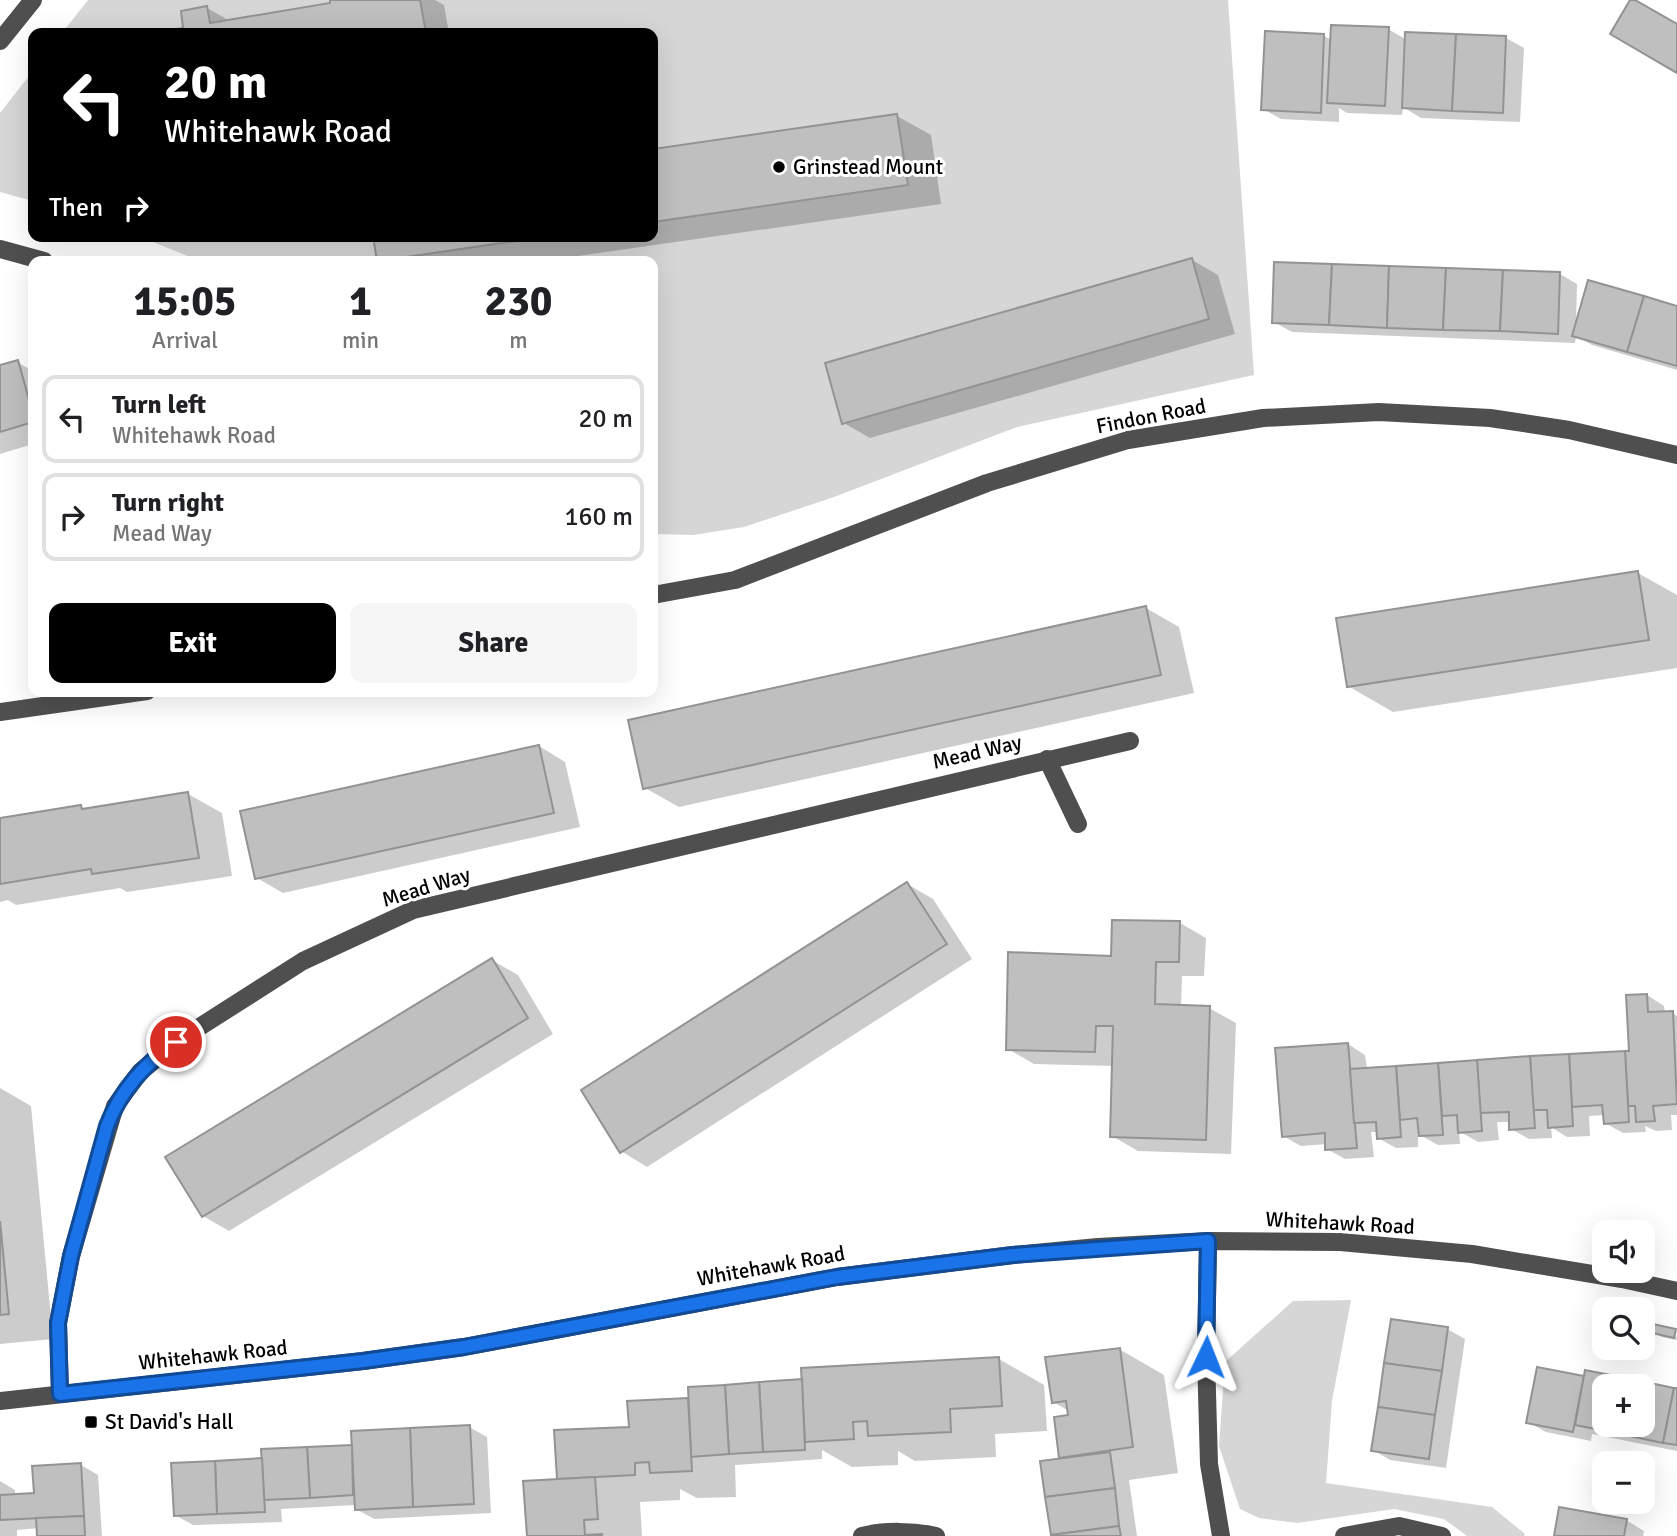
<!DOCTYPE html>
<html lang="en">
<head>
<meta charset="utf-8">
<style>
	body { margin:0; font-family:Signika,sans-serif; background:#f6f6f6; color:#202124; height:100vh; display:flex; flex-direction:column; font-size:26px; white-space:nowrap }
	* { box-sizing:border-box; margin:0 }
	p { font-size:23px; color:#757577 }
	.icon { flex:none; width:38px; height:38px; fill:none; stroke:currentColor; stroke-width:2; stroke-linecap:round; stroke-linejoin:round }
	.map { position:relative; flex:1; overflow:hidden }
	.drawer { position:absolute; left:28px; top:256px; width:630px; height:441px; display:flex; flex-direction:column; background:#fff; border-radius:14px; box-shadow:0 7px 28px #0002 }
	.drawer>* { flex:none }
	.banner { position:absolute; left:28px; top:28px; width:630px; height:214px; border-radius:14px; box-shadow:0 7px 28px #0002; background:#000; color:#fff; overflow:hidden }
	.tools { position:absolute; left:1592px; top:1220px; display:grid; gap:14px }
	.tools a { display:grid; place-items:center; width:63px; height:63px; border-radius:14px; background:#fff; box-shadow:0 7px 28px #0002; font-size:35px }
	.pin { position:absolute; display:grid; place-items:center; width:60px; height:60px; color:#fff; margin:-30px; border:4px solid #fff; border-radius:50%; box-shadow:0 2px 7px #0007 }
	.me { position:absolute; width:77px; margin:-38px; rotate:2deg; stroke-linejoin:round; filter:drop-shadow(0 0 5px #0008) }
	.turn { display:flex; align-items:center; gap:24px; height:147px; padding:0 21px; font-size:32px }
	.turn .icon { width:91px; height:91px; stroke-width:2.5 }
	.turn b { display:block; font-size:49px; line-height:60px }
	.then { display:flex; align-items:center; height:66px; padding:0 21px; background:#0003; gap:14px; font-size:26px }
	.eta { display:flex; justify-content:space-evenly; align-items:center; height:119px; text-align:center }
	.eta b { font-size:42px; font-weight:800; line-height:49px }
	.cta { display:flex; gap:14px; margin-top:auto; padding:14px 21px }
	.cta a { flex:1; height:80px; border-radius:14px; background:#000; color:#fff; font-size:28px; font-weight:800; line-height:80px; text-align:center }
	.cta a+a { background:#f6f6f6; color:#202124 }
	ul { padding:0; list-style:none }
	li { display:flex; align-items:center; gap:21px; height:88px; margin:0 14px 10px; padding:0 7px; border:4px solid #e0e0e0; border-radius:14px }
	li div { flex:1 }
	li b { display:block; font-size:26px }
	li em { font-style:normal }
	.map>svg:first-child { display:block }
	.green { fill:#d6d6d6 }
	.shadow { fill:#0003; fill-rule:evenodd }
	.building { fill:#bfbfbf; stroke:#939393; stroke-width:2 }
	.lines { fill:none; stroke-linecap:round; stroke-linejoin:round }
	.minor { stroke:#4f4f4f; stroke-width:18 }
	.route-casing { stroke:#114b97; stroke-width:18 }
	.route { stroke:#1a73e8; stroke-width:12 }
	.poi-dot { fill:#000; stroke:#fff; stroke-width:2.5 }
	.labels { text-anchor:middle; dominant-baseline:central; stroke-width:6; stroke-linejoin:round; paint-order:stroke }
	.poi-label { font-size:21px; fill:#000; stroke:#fff; text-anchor:start }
	.street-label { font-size:21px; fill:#000; stroke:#fff }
</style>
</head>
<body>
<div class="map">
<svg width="1677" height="1536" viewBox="0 0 1677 1536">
	<rect width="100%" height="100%" fill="#fff"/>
	<!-- green -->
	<g class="green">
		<path d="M 88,0 L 1228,0 L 1254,375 L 1017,427 L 834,497 L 744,527 L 693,535 L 653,534 L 653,261 L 200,261 L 138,236 L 653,236 L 653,33 L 62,33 Z"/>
		<path d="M 33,71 L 33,201 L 0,192 L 0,113 Z"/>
		<path d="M 1351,1300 L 1332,1401 L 1326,1483 L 1492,1507 L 1525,1534 L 1524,1536 L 1467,1536 L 1444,1519 L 1394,1509 L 1297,1523 L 1259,1518 L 1240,1509 L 1219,1446 L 1225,1362 L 1293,1301 Z"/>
	</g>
	<!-- shadow -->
	<g class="shadow">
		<path d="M 331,0 L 435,0 L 444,5 L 449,33 L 161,33 L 185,29 L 207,8 L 230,21 L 332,4 Z"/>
		<path d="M 1388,29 L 1407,40 L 1506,38 L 1524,48 L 1520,122 L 1421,118 L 1403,107 L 1402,115 L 1347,113 L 1339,108 L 1339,122 L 1281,119 L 1263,109 L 1324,36 L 1332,40 Z"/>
		<path d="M 897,116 L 931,135 L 941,204 L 543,261 L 380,261 L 375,236 L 653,236 L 653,151 Z"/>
		<path d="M 1192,260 L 1218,275 L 1235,334 L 870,438 L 844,423 Z"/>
		<path d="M 1560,274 L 1577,284 L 1576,325 L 1677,308 L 1677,370 L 1592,345 L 1576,336 L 1575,343 L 1292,332 L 1274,322 Z"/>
		<path d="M 17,362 L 33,371 L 33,444 L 0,454 L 0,367 Z"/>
		<path d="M 1638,573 L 1677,595 L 1677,668 L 1393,712 L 1348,686 Z"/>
		<path d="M 1146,608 L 1179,627 L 1194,693 L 679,807 L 645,788 Z"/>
		<path d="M 539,746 L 565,762 L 580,827 L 283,893 L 257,878 Z"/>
		<path d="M 188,794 L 222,813 L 232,876 L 127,892 L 120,888 L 16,905 L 8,900 L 0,902 L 0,819 L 81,807 L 87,810 Z"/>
		<path d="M 907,884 L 933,899 L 972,959 L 647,1167 L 621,1151 Z"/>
		<path d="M 1180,923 L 1206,938 L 1204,976 L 1182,976 L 1181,1007 L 1209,1008 L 1236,1023 L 1231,1154 L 1138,1151 L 1112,1136 L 1114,1066 L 1034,1064 L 1008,1049 L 1113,957 Z"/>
		<path d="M 492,960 L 518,975 L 553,1034 L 229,1231 L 203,1216 Z"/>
		<path d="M 1647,995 L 1664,1006 L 1665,1013 L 1672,1013 L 1677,1016 L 1677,1115 L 1671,1115 L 1672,1130 L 1656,1131 L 1645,1126 L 1646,1132 L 1623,1133 L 1605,1123 L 1605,1115 L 1589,1116 L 1590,1136 L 1567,1137 L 1551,1127 L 1552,1138 L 1529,1139 L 1511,1129 L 1511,1122 L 1497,1122 L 1499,1140 L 1478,1142 L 1459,1131 L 1460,1144 L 1438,1145 L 1418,1134 L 1418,1147 L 1396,1148 L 1378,1138 L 1378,1132 L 1371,1132 L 1374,1157 L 1345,1159 L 1327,1149 L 1327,1144 L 1301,1146 L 1283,1136 L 1348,1044 L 1365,1055 L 1367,1069 L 1631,1053 Z"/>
		<path d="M 0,1088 L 31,1106 L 53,1339 L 0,1344 Z"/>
		<path d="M 1447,1329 L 1465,1339 L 1446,1468 L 1390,1460 L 1373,1450 Z"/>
		<path d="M 1675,1330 L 1677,1340 L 1662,1337 L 1654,1332 Z"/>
		<path d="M 1119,1349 L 1164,1375 L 1178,1473 L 1129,1480 L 1137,1536 L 1053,1536 L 1065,1460 L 1061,1457 L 1069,1416 L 1069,1411 L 1053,1402 Z"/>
		<path d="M 999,1359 L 1044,1385 L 1047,1431 L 995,1434 L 996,1457 L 915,1461 L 898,1451 L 898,1465 L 852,1467 L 822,1450 L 822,1459 L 735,1465 L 736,1497 L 697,1498 L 680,1489 L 680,1500 L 640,1502 L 642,1536 L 529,1536 L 558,1480 L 556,1432 L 631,1428 L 688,1400 L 804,1381 Z"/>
		<path d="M 1586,1378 L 1677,1390 L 1677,1451 L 1592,1434 L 1591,1441 L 1546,1432 L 1528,1422 ZM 1605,1386 L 1643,1386 L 1643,1424 L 1605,1424 Z"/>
		<path d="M 469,1427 L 487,1437 L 491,1513 L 374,1519 L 356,1509 L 356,1505 L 281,1509 L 282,1522 L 193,1525 L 175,1515 L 264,1460 Z"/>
		<path d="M 81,1465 L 98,1475 L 102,1536 L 39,1536 L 39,1528 L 17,1530 L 17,1536 L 0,1536 L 0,1481 L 15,1490 L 15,1496 L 36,1494 Z"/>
		<path d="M 1626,1520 L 1644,1531 L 1643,1536 L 1555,1536 Z"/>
	</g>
	<!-- building -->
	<g class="building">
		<path d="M 330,0 L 420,0 L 426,33 L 150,33 L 183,28 L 181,11 L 207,6 L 210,23 L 330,3 Z"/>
		<path d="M 1630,0 L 1635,0 L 1677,24 L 1677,73 L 1610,34 Z"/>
		<path d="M 1331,25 L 1389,27 L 1385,106 L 1327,103 Z"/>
		<path d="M 1265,31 L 1324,34 L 1321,113 L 1261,110 Z"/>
		<path d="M 1405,32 L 1456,34 L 1452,111 L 1402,108 Z"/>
		<path d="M 1456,34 L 1506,36 L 1503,113 L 1452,111 Z"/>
		<path d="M 897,114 L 908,185 L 653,222 L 653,149 Z"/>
		<path d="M 373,236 L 550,236 L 379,261 L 377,261 Z"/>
		<path d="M 1192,258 L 1209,319 L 842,424 L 825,363 Z"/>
		<path d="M 1274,262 L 1332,264 L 1329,325 L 1272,323 Z"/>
		<path d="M 1332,264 L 1389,266 L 1387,328 L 1329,325 Z"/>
		<path d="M 1389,266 L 1446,268 L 1443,330 L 1387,328 Z"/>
		<path d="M 1446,268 L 1503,270 L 1500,331 L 1443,330 Z"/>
		<path d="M 1503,270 L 1560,272 L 1558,334 L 1500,331 Z"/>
		<path d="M 1588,280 L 1644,296 L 1627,352 L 1572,336 Z"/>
		<path d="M 1644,296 L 1677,306 L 1677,366 L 1627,352 Z"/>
		<path d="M 18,360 L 33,414 L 33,422 L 0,432 L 0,365 Z"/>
		<path d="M 1638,571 L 1649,640 L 1347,687 L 1336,618 Z"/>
		<path d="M 1146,606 L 1161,675 L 643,789 L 628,720 Z"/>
		<path d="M 539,745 L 554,813 L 255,879 L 240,811 Z"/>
		<path d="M 188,792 L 199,858 L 92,874 L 91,869 L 0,884 L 0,818 L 81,805 L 82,809 Z"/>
		<path d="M 907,882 L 947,944 L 620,1153 L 581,1090 Z"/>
		<path d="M 1112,920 L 1180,921 L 1179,962 L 1156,962 L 1155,1004 L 1210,1006 L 1206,1140 L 1110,1137 L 1113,1026 L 1096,1026 L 1095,1052 L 1006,1050 L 1008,952 L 1111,956 Z"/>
		<path d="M 492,958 L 528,1018 L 202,1217 L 165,1157 Z"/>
		<path d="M 1647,994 L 1648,1012 L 1673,1011 L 1677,1104 L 1653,1106 L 1655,1121 L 1636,1122 L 1635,1106 L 1628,1106 L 1625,1051 L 1629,1051 L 1626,995 Z"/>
		<path d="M 1348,1043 L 1357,1148 L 1325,1150 L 1325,1133 L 1282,1137 L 1275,1048 Z"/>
		<path d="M 1625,1051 L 1629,1122 L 1604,1124 L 1602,1105 L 1572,1107 L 1569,1054 Z"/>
		<path d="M 1569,1054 L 1573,1126 L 1548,1128 L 1547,1110 L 1533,1110 L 1530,1056 Z"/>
		<path d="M 1530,1056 L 1535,1128 L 1509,1130 L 1509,1112 L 1480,1113 L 1477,1060 Z"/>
		<path d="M 1477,1060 L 1482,1131 L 1458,1133 L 1457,1115 L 1442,1116 L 1438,1063 Z"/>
		<path d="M 1438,1063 L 1443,1135 L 1419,1136 L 1417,1118 L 1400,1120 L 1396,1066 Z"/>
		<path d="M 1396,1066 L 1401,1137 L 1377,1139 L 1376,1122 L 1354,1123 L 1350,1069 Z"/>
		<path d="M 0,1221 L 9,1314 L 0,1315 Z"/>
		<path d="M 1391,1319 L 1448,1327 L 1442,1371 L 1384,1363 Z"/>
		<path d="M 1653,1324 L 1676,1329 L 1674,1338 L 1652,1333 Z"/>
		<path d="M 1120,1348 L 1133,1447 L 1059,1458 L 1054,1417 L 1068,1415 L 1066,1401 L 1052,1403 L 1045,1357 Z"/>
		<path d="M 999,1357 L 1002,1406 L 950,1409 L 951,1432 L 868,1436 L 867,1421 L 853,1422 L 854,1439 L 805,1442 L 801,1368 Z"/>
		<path d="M 1384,1363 L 1442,1371 L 1435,1415 L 1378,1407 Z"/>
		<path d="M 1537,1367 L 1584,1376 L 1573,1432 L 1526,1423 Z"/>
		<path d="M 1585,1370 L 1631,1379 L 1630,1386 L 1605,1386 L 1605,1424 L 1621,1424 L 1620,1434 L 1575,1425 Z"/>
		<path d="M 802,1379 L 805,1450 L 763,1452 L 759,1382 Z"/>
		<path d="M 1631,1379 L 1674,1388 L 1663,1443 L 1620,1434 L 1621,1424 L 1643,1424 L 1643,1386 L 1630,1386 Z"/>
		<path d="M 759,1382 L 763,1452 L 729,1454 L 725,1385 Z"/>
		<path d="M 725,1385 L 729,1454 L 691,1457 L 688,1387 Z"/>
		<path d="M 1674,1388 L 1677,1388 L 1677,1445 L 1663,1443 Z"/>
		<path d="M 688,1398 L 692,1471 L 650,1473 L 649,1462 L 635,1463 L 635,1475 L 557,1479 L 554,1430 L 629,1427 L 627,1401 Z"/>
		<path d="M 1378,1407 L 1435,1415 L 1429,1459 L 1371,1451 Z"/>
		<path d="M 470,1425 L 474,1504 L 413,1507 L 410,1428 Z"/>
		<path d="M 410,1428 L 413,1507 L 355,1510 L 351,1431 Z"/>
		<path d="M 352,1445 L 353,1495 L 310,1498 L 307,1447 Z"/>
		<path d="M 307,1447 L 310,1498 L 264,1500 L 261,1449 Z"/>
		<path d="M 1110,1452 L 1115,1488 L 1045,1497 L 1040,1461 Z"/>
		<path d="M 262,1458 L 265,1512 L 217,1514 L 215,1461 Z"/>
		<path d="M 215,1461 L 217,1514 L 174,1516 L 171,1463 Z"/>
		<path d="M 81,1463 L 84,1516 L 0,1520 L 0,1495 L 34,1493 L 32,1466 Z"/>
		<path d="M 595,1477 L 598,1519 L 584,1520 L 585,1535 L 602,1534 L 602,1536 L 527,1536 L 523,1481 Z"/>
		<path d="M 1115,1488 L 1119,1526 L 1051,1535 L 1045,1497 Z"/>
		<path d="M 1559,1507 L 1627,1519 L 1624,1536 L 1554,1536 Z"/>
		<path d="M 84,1516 L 85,1536 L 37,1536 L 36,1518 Z"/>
		<path d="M 1119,1526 L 1121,1536 L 1051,1536 L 1051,1535 Z"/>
	</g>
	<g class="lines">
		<!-- minor -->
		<g class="minor">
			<path d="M 0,41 L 33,0"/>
			<path d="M 0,249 L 44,261"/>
			<path d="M 653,595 L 735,580 L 987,483 L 1128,440 L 1263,418 L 1379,412 L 1490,418 L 1569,430 L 1677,455"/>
			<path d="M 0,712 L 147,691"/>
			<path d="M 1047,759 L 1078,824"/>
			<path d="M 1208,1241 L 1206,1357 L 1209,1464 L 1221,1536"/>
			<path d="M 60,1394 L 58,1323 L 71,1256 L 115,1106 L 140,1072 L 176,1042 L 303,961 L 413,910 L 1130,741"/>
			<path d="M 0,1401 L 363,1361 L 464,1347 L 837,1277 L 1013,1255 L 1098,1247 L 1208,1241 L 1340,1242 L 1472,1254 L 1622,1279 L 1677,1291"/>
			<path d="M 862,1536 C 884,1530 914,1531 936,1536"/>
			<path d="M 1344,1536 L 1399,1526 L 1442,1536"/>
		</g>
	</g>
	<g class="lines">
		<!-- route casing -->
		<g class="route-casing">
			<path id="route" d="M 176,1042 C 145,1064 121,1089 107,1126 L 71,1256 L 58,1323 L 60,1394 L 363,1361 L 464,1347 L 837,1277 L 1013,1255 L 1208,1241 L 1206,1357"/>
		</g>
		<!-- route -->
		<use href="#route" class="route"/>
	</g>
	<!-- markers -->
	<g class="poi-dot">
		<circle cx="779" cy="167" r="7"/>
		<rect x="84" y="1415" width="14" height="14" rx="3.5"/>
	</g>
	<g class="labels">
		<!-- poi labels -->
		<g class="poi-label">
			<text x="793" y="167">Grinstead Mount</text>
			<text x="105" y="1422">St David's Hall</text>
		</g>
		<!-- street labels -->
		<g class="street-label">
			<text transform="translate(1151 416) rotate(-11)">Findon Road</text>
			<text transform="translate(977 752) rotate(-13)">Mead Way</text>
			<text transform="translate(426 887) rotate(-17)">Mead Way</text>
			<text transform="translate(1340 1223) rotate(3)">Whitehawk Road</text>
			<text transform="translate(771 1266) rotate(-10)">Whitehawk Road</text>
			<text transform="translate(213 1355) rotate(-6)">Whitehawk Road</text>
		</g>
	</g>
</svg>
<div class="tools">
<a><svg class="icon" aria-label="sound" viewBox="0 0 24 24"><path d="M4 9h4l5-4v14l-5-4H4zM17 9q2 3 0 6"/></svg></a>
<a><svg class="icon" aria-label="search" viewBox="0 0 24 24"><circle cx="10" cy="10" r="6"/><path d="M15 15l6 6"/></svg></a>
<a>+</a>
<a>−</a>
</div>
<div class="pin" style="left:176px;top:1042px;background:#d93025"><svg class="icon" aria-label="arrive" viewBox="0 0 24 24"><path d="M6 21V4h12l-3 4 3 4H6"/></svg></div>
<svg class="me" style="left:1206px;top:1357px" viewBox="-20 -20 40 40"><path d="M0-17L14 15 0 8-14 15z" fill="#1a73e8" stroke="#fff" stroke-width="4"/></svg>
<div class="banner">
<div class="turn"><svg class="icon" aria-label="left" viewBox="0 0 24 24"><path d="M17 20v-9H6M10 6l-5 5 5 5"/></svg><div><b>20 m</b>Whitehawk Road</div></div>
<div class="then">Then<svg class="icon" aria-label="right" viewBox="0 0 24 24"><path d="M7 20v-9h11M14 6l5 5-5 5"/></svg></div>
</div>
<section class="drawer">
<div class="eta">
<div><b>15:05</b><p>Arrival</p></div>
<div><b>1</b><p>min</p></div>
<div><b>230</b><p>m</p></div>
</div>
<ul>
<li><svg class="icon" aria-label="left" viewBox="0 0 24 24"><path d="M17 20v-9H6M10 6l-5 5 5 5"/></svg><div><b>Turn left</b><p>Whitehawk Road</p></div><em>20 m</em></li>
<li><svg class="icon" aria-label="right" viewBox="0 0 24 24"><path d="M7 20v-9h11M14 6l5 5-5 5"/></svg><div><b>Turn right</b><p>Mead Way</p></div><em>160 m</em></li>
</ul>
<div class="cta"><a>Exit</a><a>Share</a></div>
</section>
</div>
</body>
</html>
